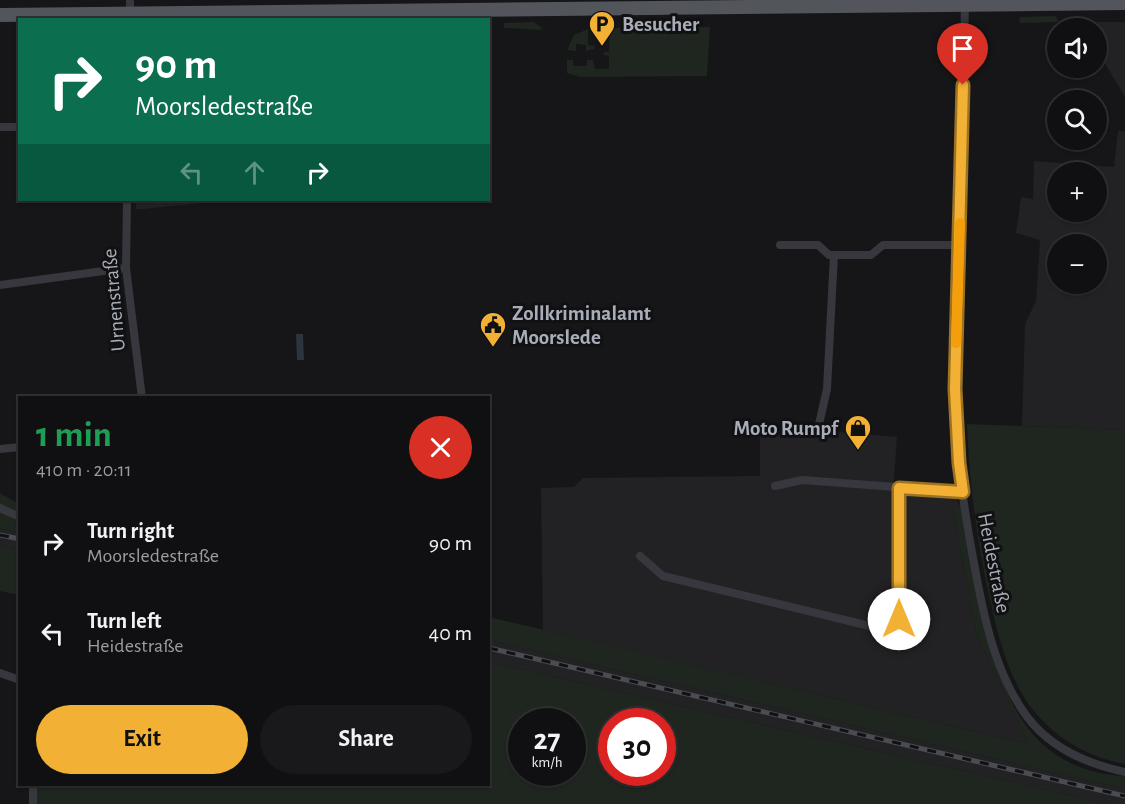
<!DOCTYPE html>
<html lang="en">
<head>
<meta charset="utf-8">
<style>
	body { margin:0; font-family:"Alegreya Sans",sans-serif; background:#19191b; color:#f1f3f6; height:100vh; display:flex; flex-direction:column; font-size:22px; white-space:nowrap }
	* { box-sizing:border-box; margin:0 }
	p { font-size:20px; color:#9c9d9f }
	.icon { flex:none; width:33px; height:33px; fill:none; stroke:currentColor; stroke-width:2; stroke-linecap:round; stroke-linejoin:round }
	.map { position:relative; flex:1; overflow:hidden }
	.drawer { position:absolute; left:18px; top:396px; width:472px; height:390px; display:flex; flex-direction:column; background:#101012; border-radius:0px; box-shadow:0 2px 4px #0004,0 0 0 2px #303032 }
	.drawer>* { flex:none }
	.banner { position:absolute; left:18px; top:18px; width:472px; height:183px; border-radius:0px; box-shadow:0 2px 4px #0004,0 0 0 2px #303032; background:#0b6e4f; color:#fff; overflow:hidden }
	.fabs { position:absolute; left:1047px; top:18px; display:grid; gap:12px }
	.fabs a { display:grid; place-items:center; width:60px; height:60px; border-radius:50%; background:#101012; box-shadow:0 2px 4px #0004,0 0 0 2px #303032; font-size:30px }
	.speed { position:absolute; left:508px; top:708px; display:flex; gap:12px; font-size:30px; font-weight:700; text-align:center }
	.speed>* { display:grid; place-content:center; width:78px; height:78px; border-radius:50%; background:#101012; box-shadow:0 2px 4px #0004,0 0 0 2px #303032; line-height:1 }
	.speed small { font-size:15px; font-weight:400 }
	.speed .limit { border:9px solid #d22; background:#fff; color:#111 }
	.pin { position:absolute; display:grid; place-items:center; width:51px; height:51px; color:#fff; margin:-62px -26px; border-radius:50% 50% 50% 0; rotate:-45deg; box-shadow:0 0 6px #0007 }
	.pin .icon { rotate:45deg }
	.me { position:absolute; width:66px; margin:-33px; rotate:0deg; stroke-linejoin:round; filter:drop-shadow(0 0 4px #0008) }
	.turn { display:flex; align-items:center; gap:21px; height:126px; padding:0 18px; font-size:27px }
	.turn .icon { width:78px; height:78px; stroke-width:2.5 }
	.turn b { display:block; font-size:42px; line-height:51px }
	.lanes { display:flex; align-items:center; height:57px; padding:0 18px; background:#0003; justify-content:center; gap:30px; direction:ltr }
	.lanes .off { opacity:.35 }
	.round { display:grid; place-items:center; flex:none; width:63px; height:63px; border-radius:32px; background:#19191b }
	.overview { display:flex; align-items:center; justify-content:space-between; height:102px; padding:0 18px }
	h1 { font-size:36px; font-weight:700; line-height:45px; color:#1e9e55 }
	.primary-button { display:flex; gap:12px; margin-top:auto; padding:12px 18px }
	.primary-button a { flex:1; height:69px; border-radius:36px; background:#f2b134; color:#111; font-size:24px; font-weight:700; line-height:69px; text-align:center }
	.primary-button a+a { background:#19191b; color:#f1f3f6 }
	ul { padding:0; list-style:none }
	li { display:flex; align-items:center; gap:18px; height:90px; padding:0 18px }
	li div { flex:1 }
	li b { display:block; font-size:22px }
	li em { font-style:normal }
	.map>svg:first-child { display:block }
	.built { fill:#222225; fill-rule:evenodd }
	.green { fill:#1e261f; fill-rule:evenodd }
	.water { fill:#2c353c }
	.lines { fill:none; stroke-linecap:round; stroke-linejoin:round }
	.street { stroke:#37383d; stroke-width:8 }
	.primary { stroke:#53555c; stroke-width:14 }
	.rail-casing { stroke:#4a4c52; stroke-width:5 }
	.rail { stroke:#111113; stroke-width:3; stroke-dasharray:9; stroke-linecap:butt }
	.route-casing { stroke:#9d7322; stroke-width:15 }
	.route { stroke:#f2b134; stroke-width:10 }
	.slow { stroke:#f59e0b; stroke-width:10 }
	.labels { text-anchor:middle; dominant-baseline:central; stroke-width:6; stroke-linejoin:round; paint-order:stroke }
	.poi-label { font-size:21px; font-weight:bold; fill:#a8adb8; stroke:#111113; text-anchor:start }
	.street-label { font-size:21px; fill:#a8adb8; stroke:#111113 }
</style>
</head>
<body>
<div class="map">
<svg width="1125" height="804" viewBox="0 0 1125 804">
	<rect width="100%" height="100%" fill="#161618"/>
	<!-- built -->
	<g class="built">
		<path d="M 1080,22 L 1125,22 L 1125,97 L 1097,50 L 1096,28 L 1084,28 Z"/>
		<path d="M 1118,131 L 1125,131 L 1125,430 L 1022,426 L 1025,324 L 1036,301 L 1040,240 L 1016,233 L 1021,197 L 1033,199 L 1034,161 L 1114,167 ZM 1058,172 L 1096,172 L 1096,212 L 1058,212 ZM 1058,244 L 1096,244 L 1096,284 L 1058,284 Z"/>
		<path d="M 136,200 L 228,200 L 143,209 L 136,209 Z"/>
		<path d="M 760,425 L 897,437 L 893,491 L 946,495 L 955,498 L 961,507 L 953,509 L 976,632 L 1028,743 L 1002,738 L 543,630 L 541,488 L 574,487 L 583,478 L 760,476 Z"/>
		<path d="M 0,528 L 19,533 L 19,550 L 0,545 Z"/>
		<path d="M 489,640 L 1125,789 L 1125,804 L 1107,804 L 489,662 Z"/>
	</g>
	<!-- green -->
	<g class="green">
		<path d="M 1055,16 L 1057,18 L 1058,22 L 1019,23 L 1020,17 Z"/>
		<path d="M 534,22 L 542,28 L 541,30 L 504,28 L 504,23 Z"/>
		<path d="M 710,27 L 707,76 L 580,77 L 567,73 L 567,60 L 573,60 L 573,66 L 587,66 L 587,60 L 593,60 L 595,69 L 609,69 L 609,56 L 603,55 L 604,52 L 609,52 L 610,28 Z"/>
		<path d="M 588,29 L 588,45 L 595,46 L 594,49 L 586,51 L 586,45 L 576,44 L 576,51 L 567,50 L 574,35 Z"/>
		<path d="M 1097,40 L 1118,82 L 1125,87 L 1122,91 L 1097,49 Z"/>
		<path d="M 967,424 L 1125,430 L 1125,764 C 1087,757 1053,737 1030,706 C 1008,676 998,636 990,600 C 977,542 969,484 967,424 Z"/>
		<path d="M 0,493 L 19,504 L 19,513 L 0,504 Z"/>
		<path d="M 961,507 C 970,545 979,582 988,619 C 993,639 996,662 1003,682 C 1024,739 1063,773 1125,776 L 1125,789 L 489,640 L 489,617 L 1002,738 L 1028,743 L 976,632 L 953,509 Z"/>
		<path d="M 0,512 L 19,521 L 19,533 L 0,528 Z"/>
		<path d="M 0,545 L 19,550 L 19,595 L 0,591 Z"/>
		<path d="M 489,662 L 1107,804 L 37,804 L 37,784 L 489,784 ZM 522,722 L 573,722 L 573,772 L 522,772 ZM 612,722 L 663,722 L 663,772 L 612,772 Z"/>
	</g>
	<!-- water -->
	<path class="water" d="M 296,334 L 303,334 L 304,360 L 297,360 Z"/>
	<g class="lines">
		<!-- street -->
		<g class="street">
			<path d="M 965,4 C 963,98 960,192 958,285 C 957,344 953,403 959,462 C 962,500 969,537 976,574 C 985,623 997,677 1028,718 C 1052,749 1087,764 1125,772"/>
			<path d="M 130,18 L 130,0"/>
			<path d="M 0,127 L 20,127"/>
			<path d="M 127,200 L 126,268 L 142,398"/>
			<path d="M 780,245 L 818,245 L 829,255 L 871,255 L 883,245 L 959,245"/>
			<path d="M 0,285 L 126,268"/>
			<path d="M 819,424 L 827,389 L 834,255"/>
			<path d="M 0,449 L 20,447"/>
			<path d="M 775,486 L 802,480 L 963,492"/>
			<path d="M 0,508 L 20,517"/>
			<path d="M 640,556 L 663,576 L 886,630 L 896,626 L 899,619 L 899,488"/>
			<path d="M 0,673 L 20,680"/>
			<path d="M 33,784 L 33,804"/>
		</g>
		<!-- primary -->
		<path class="primary" d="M 0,15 L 1125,3"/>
		<!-- rail casing -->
		<g class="rail-casing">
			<g id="rail">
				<path d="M 0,535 L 20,539"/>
				<path d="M 489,648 L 1125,796"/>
			</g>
		</g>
		<!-- rail -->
		<use href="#rail" class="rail"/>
	</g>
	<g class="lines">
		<!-- route casing -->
		<g class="route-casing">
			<path id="route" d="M 899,619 L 899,488 L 963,492 L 959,463 L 955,389 L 963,85"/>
		</g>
		<!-- route -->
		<use href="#route" class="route"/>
		<!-- slow -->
		<path class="slow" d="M 956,343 L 960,223"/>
	</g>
	<!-- icons -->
	<defs>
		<g id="parking-pin" transform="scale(1.35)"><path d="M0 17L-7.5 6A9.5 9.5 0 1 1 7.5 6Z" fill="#f2b134" stroke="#111113"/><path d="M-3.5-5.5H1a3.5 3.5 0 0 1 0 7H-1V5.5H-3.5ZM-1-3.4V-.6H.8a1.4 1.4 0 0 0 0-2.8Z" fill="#111"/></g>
		<g id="civic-pin" transform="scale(1.35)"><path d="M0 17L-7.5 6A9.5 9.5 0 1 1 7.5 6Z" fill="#f2b134" stroke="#111113"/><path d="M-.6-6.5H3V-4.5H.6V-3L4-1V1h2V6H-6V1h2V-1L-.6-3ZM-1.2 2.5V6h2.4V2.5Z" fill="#111"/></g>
		<g id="shop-pin" transform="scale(1.35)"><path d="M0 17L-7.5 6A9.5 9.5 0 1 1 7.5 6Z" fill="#f2b134" stroke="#111113"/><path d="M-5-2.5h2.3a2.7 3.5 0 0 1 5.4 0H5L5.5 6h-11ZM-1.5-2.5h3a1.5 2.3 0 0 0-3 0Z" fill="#111"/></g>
	</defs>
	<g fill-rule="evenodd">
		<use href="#parking-pin" x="602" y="24"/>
		<use href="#civic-pin" x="493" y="325"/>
		<use href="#shop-pin" x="858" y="428"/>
	</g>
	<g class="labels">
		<!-- poi labels -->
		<g class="poi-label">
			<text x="622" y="24">Besucher</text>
			<text x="512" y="313">Zollkriminalamt<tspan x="512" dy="24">Moorslede</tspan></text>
			<text x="838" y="428" text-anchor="end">Moto Rumpf</text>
		</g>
		<!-- street labels -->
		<g class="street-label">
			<text transform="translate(114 300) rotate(-95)">Urnenstraße</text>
			<text transform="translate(994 563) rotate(79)">Heidestraße</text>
		</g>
	</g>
</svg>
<div class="fabs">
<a><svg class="icon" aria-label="sound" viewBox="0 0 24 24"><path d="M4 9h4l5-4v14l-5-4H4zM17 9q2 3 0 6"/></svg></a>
<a><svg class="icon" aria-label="search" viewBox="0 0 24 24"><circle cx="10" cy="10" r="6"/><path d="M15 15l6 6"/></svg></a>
<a>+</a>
<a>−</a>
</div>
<div class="speed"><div>27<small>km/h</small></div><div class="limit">30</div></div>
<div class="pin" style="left:963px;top:85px;background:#d93025"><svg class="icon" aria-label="arrive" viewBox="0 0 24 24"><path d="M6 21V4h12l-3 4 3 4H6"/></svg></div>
<svg class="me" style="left:899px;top:619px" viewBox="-20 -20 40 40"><circle r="19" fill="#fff"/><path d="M0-13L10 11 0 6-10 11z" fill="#f2b134"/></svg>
<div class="banner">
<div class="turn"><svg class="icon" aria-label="right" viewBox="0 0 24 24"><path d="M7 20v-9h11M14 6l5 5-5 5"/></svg><div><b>90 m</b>Moorsledestraße</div></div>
<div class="lanes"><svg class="icon off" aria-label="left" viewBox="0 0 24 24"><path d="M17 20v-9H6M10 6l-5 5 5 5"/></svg><svg class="icon off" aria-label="ahead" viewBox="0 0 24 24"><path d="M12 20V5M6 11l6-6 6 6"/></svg><svg class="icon" aria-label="right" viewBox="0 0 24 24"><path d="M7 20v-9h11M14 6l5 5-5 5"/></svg></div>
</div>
<section class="drawer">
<div class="overview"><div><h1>1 min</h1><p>410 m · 20:11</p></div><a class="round" style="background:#d93025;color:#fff"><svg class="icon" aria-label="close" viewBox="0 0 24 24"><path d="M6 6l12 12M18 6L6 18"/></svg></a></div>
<ul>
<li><svg class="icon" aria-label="right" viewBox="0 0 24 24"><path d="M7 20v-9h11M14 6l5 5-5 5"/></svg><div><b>Turn right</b><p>Moorsledestraße</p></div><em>90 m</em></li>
<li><svg class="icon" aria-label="left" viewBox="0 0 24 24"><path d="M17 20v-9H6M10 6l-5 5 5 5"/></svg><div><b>Turn left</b><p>Heidestraße</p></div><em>40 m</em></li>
</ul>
<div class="primary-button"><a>Exit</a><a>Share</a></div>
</section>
</div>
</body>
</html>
